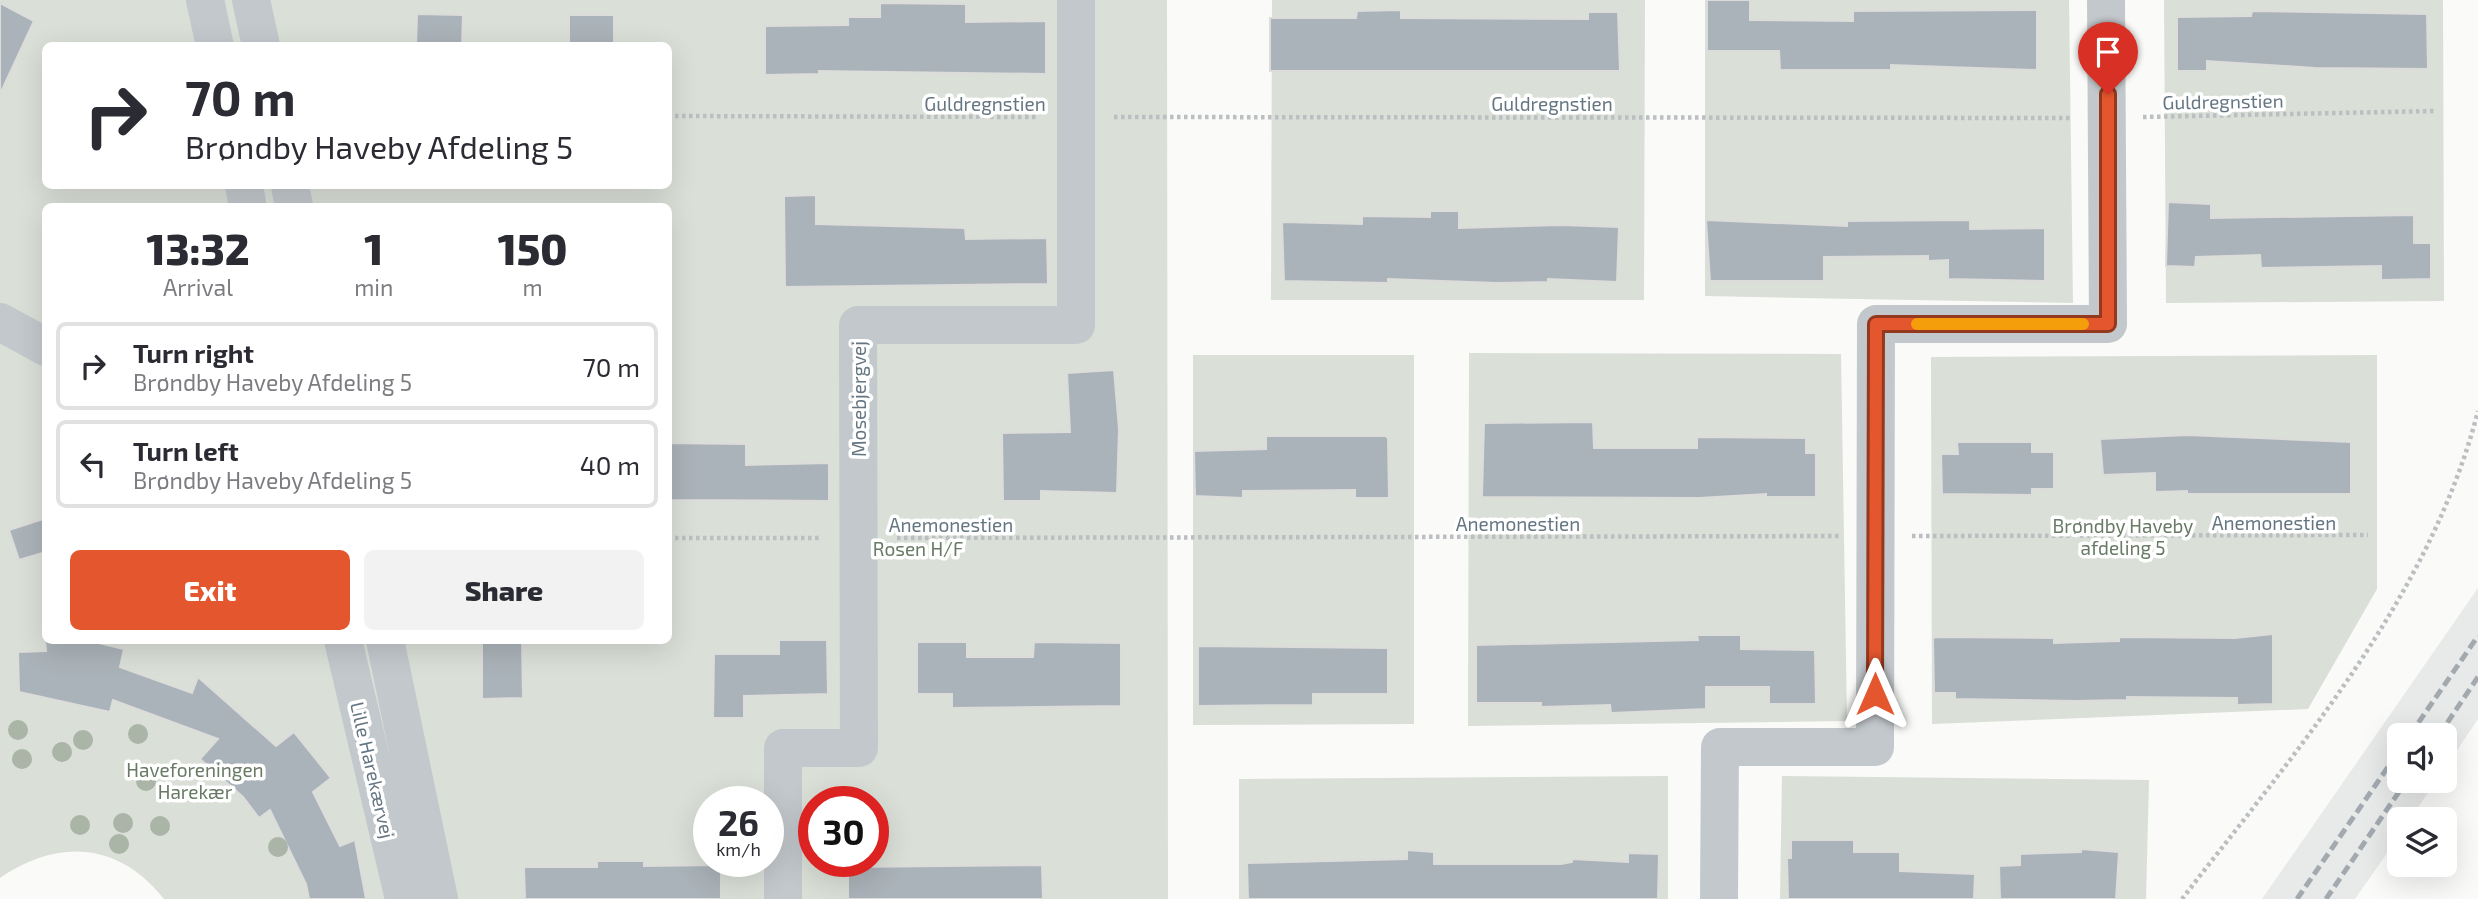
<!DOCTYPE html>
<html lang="en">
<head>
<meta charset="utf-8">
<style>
	body { margin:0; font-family:"Exo 2",sans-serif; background:#f2f2f3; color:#2b2b33; height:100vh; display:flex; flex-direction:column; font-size:26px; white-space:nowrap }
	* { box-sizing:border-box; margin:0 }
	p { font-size:23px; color:#7c7c81 }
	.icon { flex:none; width:38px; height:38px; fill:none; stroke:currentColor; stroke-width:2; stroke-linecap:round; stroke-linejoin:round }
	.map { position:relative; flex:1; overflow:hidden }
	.panel { position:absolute; left:42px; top:203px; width:630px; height:441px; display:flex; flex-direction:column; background:#fff; border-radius:10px; box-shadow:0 7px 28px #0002 }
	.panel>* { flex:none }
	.banner { position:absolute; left:42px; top:42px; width:630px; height:147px; border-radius:10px; box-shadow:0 7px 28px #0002; background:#fff; color:#2b2b33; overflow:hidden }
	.controls { position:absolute; left:2387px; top:723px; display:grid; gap:14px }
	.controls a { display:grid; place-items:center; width:70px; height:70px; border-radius:10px; background:#fff; box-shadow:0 7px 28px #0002; font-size:35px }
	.speed { position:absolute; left:693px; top:786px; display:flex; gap:14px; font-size:35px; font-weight:700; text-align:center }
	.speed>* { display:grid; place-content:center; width:91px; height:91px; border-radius:50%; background:#fff; box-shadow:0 7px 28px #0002; line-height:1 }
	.speed small { font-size:18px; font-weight:400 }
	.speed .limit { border:10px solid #d22; background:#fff; color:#111 }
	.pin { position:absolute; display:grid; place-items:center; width:60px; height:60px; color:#fff; margin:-72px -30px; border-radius:50% 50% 50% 0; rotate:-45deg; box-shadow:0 0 7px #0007 }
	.pin .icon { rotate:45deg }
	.me { position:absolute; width:77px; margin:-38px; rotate:0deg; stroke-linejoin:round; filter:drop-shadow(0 0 5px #0008) }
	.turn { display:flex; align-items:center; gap:24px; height:147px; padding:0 28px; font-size:32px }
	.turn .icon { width:91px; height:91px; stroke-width:2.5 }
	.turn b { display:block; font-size:49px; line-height:60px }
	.eta { display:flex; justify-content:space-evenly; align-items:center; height:119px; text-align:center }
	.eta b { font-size:42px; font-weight:800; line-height:49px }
	.primary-button { display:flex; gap:14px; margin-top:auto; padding:14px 28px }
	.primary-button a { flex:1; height:80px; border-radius:10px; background:#e4572e; color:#fff; font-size:28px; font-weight:800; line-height:80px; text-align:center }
	.primary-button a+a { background:#f2f2f3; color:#2b2b33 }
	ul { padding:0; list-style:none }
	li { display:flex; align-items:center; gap:21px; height:88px; margin:0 14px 10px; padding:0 14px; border:4px solid #e1e1e2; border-radius:10px }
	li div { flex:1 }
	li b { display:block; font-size:26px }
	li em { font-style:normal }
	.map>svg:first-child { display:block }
	.built { fill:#e8e9e9 }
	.green { fill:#dadfd7; fill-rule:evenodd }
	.building { fill:#aab3b9; stroke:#dcdcda; stroke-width:2 }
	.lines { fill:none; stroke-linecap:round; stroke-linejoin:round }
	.path { stroke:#bbbfc2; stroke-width:4.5; stroke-dasharray:3.5 3.5; stroke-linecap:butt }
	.minor { stroke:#c3c8cc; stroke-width:38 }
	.rail { stroke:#a2aab0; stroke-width:5; stroke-dasharray:10 5; stroke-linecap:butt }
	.tree { fill:#aab4a7 }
	.route-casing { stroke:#94391e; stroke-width:18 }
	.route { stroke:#e4572e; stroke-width:12 }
	.slow { stroke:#f59e0b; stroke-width:12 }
	.labels { text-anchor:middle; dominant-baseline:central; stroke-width:7; stroke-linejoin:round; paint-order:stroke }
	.street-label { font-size:19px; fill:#657683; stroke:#fff }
	.park-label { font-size:19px; fill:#687a64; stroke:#fff }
</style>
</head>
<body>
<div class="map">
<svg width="2478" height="899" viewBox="0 0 2478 899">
	<rect width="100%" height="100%" fill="#fafaf8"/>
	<!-- built -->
	<path class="built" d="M 2478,588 L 2478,719 L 2445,768 L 2445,735 L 2399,735 L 2399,780 L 2436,781 L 2410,819 L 2399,819 L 2399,835 L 2383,859 L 2355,899 L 2262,899 Z"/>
	<!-- green -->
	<g class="green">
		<path d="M 0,0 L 215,0 L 225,45 L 46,46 L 46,186 L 254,186 L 259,206 L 46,206 L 46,640 L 350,641 L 404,899 L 164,899 C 119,842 58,838 0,878 Z"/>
		<path d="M 224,0 L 1167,0 L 1168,899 L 414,899 L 360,641 L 668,640 L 668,206 L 268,206 L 263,186 L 668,186 L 668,46 L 234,45 ZM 709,802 L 768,802 L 768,861 L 709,861 ZM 814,802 L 873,802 L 873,861 L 814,861 Z"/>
		<path d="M 1272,0 L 1645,0 L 1644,300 L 1271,300 Z"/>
		<path d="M 1705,0 L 2069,0 L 2073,303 L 1705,296 Z"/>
		<path d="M 2164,0 L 2443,0 L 2444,301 L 2166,303 Z"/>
		<path d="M 1469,353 L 1841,354 L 1847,721 L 1468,726 Z"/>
		<path d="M 1193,355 L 1414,355 L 1414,724 L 1193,725 Z"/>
		<path d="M 2377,355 L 2377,589 L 2308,709 L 1932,724 L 1931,357 Z"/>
		<path d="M 1668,776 L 1668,899 L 1239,899 L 1239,779 Z"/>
		<path d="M 1782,776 L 2149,780 L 2146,899 L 1780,899 Z"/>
	</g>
	<!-- building -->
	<g class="building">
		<path d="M 1707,0 L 1750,0 L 1750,20 L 1853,21 L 1853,11 L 2037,10 L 2037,70 L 1891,65 L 1891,70 L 1780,70 L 1779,51 L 1707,51 Z"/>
		<path d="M 0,3 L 34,21 L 0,94 Z"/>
		<path d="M 880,3 L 966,4 L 966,22 L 1046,21 L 1046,74 L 819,71 L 819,74 L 765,75 L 765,26 L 848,25 L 848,17 L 880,17 Z"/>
		<path d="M 1401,10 L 1401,18 L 1588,19 L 1588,12 L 1618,12 L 1620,71 L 1270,71 L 1270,18 L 1356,18 L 1357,11 Z"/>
		<path d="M 2252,11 L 2427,14 L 2428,69 L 2315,68 L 2207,61 L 2207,71 L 2177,71 L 2177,17 L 2251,16 Z"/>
		<path d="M 417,14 L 463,15 L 462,46 L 416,46 Z"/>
		<rect x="569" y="15" width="45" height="31"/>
		<path d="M 816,195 L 816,224 L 965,228 L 966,239 L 1047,238 L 1048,284 L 785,287 L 784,196 Z"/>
		<path d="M 2168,202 L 2211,204 L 2211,218 L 2414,215 L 2414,243 L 2431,243 L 2431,279 L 2381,280 L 2381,266 L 2261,268 L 2260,255 L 2196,257 L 2195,267 L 2166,266 Z"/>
		<path d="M 1430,211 L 1459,211 L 1459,228 L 1561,225 L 1619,227 L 1617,282 L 1548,279 L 1548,282 L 1497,283 L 1388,279 L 1388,283 L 1284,281 L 1282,222 L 1362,224 L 1362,216 L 1430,217 Z"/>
		<path d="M 1706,220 L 1847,226 L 1847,221 L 1970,220 L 1970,229 L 2045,228 L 2045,281 L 1948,279 L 1948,260 L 1928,261 L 1928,256 L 1824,257 L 1824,281 L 1710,281 Z"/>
		<path d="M 1114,370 L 1119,429 L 1117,493 L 1041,491 L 1041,501 L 1003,501 L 1002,433 L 1070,432 L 1067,373 Z"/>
		<path d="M 1593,422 L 1594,448 L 1697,448 L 1697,437 L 1806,438 L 1806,453 L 1816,453 L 1816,497 L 1766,497 L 1766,494 L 1699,498 L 1482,497 L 1484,423 Z"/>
		<path d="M 2187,435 L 2351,442 L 2351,494 L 2187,494 L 2187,491 L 2155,492 L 2155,473 L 2103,475 L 2100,439 Z"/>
		<path d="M 1266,436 L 1385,436 L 1388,438 L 1389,498 L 1355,498 L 1355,490 L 1243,491 L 1243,498 L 1195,496 L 1194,451 L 1266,449 Z"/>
		<path d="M 1957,442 L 2032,442 L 2032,452 L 2054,452 L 2054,489 L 2032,489 L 2032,495 L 1942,494 L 1941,454 L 1958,454 Z"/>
		<path d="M 668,443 L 746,444 L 746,465 L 829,463 L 829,501 L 668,500 Z"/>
		<path d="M 46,518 L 46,552 L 19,560 L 9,530 Z"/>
		<path d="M 2273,634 L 2273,704 L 2237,705 L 2237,698 L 2127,697 L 2127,700 L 2076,701 L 1955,699 L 1955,693 L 1934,693 L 1933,638 L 1937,637 L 2054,638 L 2054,643 L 2119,641 L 2119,637 L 2235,638 Z"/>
		<path d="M 1697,635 L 1741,635 L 1741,649 L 1815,650 L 1816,704 L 1769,704 L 1769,687 L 1706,687 L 1706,709 L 1611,713 L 1610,705 L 1541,707 L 1541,703 L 1476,703 L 1476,645 L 1698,640 Z"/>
		<path d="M 45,640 L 86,640 L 124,649 L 120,667 L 192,693 L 198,677 L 276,746 L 294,732 L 331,778 L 313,792 L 340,846 L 355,840 L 366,899 L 309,899 L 306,884 L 270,810 L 259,818 L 243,797 L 200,759 L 218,739 L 113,700 L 110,712 L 19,692 L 18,652 L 46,651 Z"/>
		<path d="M 482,640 L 522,640 L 523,698 L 482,699 Z"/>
		<path d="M 779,640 L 827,640 L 828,694 L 744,696 L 744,718 L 713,718 L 714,654 L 779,654 Z"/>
		<path d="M 917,642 L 967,642 L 967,657 L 1033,657 L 1034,642 L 1121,643 L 1121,706 L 952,708 L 952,694 L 917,694 Z"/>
		<path d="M 1198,646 L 1388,648 L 1388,694 L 1313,694 L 1313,705 L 1198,706 Z"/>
		<path d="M 1791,840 L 1854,840 L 1854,852 L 1900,852 L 1900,871 L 1975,874 L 1974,899 L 1788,899 L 1787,858 L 1791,858 Z"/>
		<path d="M 2081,849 L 2119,852 L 2116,899 L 2000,899 L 1999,866 L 2020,865 L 2020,854 L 2081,852 Z"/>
		<path d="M 1407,850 L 1434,852 L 1434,864 L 1561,864 L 1572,862 L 1572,859 L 1628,862 L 1628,853 L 1659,854 L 1658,899 L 1248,899 L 1247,863 L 1407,859 Z"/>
		<path d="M 597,861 L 644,861 L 644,866 L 721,865 L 721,899 L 525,899 L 524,867 L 597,867 Z"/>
		<path d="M 1042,865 L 1043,899 L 848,899 L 848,867 Z"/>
	</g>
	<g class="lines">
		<!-- path -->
		<g class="path">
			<path d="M 668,116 L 1039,117"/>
			<path d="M 1114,117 L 2071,118"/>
			<path d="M 2143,117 L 2434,111"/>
			<path d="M 1912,536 L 2368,535"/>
			<path d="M 668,538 L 822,538"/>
			<path d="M 897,538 L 1840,536"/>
			<path d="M 2182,899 C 2297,750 2430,597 2478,411"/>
		</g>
		<!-- minor -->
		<g class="minor">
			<path d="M 205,0 L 215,46"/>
			<path d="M 251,0 L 261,46"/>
			<path d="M 244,186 L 248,206"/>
			<path d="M 290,186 L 294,206"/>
			<path d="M 0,322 L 46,347"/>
			<path d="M 343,640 L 404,899"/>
			<path d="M 385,640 L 439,899"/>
			<path d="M 783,899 L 783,748 L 859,748 L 858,325 L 1076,325 L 1076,0"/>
			<path d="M 1719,899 L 1720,747 L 1875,747 L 1876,324 L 2108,324 L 2106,0"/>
		</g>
		<!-- rail -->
		<g class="rail">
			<path d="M 2410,735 L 2478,636"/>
			<path d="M 2439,735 L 2478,677"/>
			<path d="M 2297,899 L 2399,751"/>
			<path d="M 2326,899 L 2407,780"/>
		</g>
	</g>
	<!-- trees -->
	<g class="tree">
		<circle cx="18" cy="730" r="10"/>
		<circle cx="138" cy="734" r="10"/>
		<circle cx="83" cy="740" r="10"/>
		<circle cx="62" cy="752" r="10"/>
		<circle cx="22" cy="759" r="10"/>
		<circle cx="146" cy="781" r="10"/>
		<circle cx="123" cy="823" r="10"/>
		<circle cx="80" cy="825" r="10"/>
		<circle cx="160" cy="826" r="10"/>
		<circle cx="119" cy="844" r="10"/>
		<circle cx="278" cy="847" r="10"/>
	</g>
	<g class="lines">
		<!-- route casing -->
		<g class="route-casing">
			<path id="route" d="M 1875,694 L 1876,324 L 2108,324 L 2108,94"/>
		</g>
		<!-- route -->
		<use href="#route" class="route"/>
		<!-- slow -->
		<path class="slow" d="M 1917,324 L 2083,324"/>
	</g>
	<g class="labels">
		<!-- street labels -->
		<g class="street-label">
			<text transform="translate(2223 101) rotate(-1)">Guldregnstien</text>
			<text x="985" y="103">Guldregnstien</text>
			<text x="1552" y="103">Guldregnstien</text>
			<text transform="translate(858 399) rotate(-90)">Mosebjergvej</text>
			<text x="2274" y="522">Anemonestien</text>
			<text x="1518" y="523">Anemonestien</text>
			<text x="951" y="524">Anemonestien</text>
			<text transform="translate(373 770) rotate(77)">Lille Harekærvej</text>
		</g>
		<!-- park labels -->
		<g class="park-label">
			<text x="2123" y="525">Brøndby Haveby<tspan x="2123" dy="22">afdeling 5</tspan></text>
			<text x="918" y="548">Rosen H/F</text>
			<text x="195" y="769">Haveforeningen<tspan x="195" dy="22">Harekær</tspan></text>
		</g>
	</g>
</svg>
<div class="controls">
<a><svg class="icon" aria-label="sound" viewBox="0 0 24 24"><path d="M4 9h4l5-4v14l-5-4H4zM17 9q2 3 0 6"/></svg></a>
<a><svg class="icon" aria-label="layers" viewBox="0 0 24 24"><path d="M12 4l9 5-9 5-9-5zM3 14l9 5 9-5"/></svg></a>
</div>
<div class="speed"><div>26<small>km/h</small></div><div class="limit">30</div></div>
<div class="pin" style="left:2108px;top:94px;background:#d93025"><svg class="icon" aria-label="arrive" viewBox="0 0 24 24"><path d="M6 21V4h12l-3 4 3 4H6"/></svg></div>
<svg class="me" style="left:1875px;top:694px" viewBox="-20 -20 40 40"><path d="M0-17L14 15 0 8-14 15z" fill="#e4572e" stroke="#fff" stroke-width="4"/></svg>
<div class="banner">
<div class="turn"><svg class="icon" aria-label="right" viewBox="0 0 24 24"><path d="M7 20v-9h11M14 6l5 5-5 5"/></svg><div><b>70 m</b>Brøndby Haveby Afdeling 5</div></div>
</div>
<section class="panel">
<div class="eta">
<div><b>13:32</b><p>Arrival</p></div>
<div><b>1</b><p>min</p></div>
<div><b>150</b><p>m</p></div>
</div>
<ul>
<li><svg class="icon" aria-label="right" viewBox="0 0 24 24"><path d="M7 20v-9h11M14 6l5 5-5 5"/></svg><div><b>Turn right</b><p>Brøndby Haveby Afdeling 5</p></div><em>70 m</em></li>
<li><svg class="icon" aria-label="left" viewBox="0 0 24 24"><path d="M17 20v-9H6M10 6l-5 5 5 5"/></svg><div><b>Turn left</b><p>Brøndby Haveby Afdeling 5</p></div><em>40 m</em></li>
</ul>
<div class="primary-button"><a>Exit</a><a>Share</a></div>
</section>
</div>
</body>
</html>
